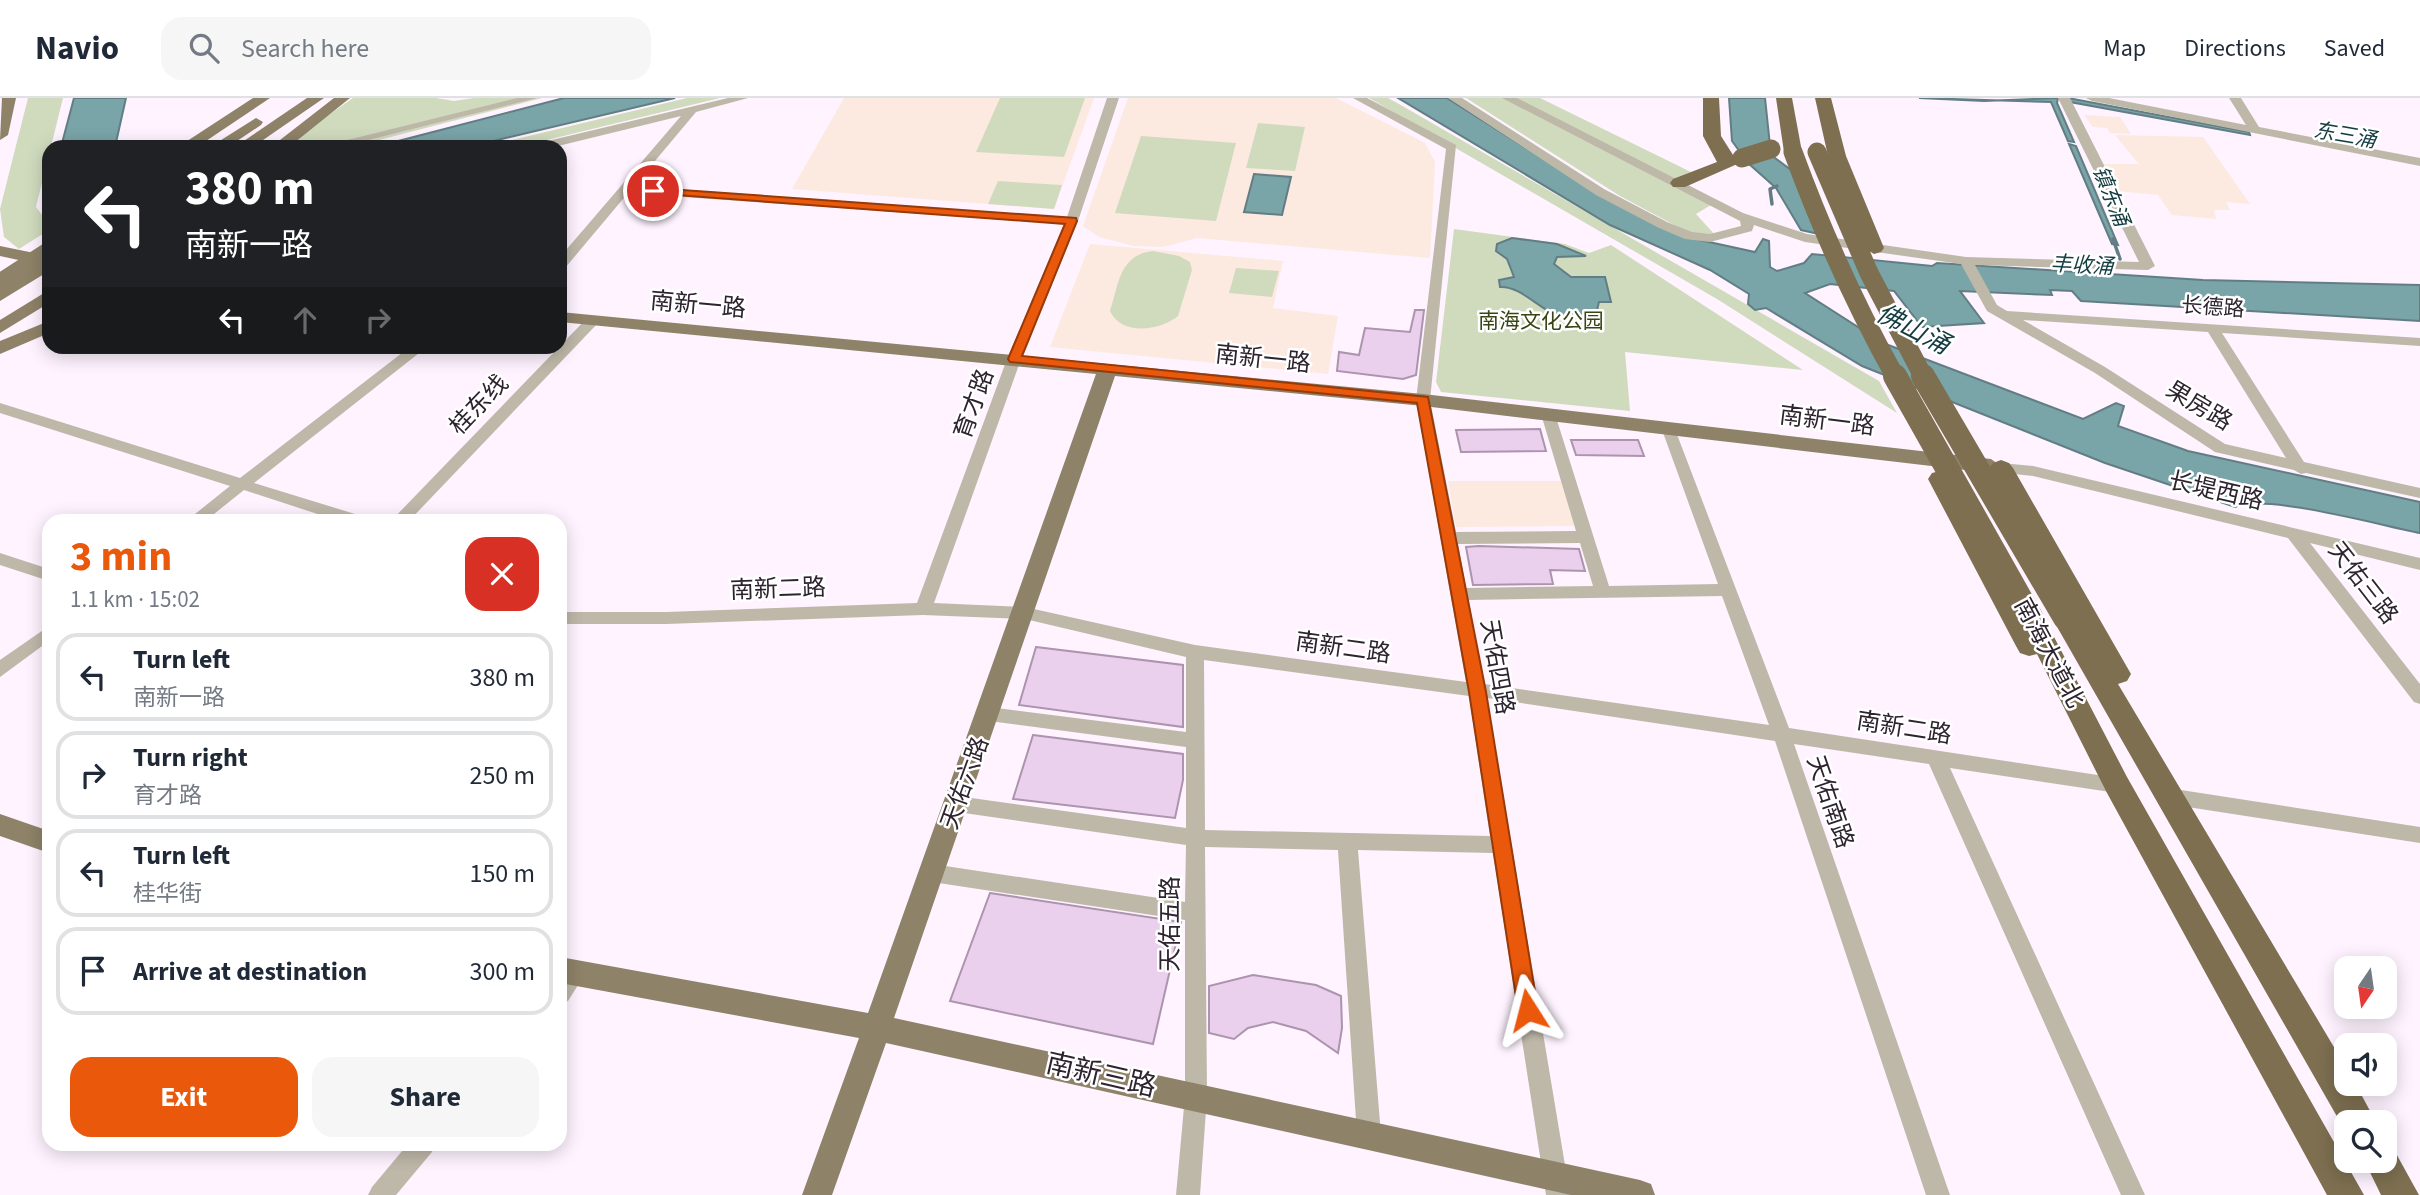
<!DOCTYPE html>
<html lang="en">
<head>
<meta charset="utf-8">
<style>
	body { margin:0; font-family:"Source Sans 3","Noto Sans SC",sans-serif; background:#f6f6f7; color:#1f2937; height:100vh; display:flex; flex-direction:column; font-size:26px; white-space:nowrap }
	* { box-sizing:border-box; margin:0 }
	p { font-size:23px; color:#747a83 }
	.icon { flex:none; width:38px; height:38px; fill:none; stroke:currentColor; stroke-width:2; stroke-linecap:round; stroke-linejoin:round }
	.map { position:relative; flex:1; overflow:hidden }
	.details { position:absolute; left:42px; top:416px; width:525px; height:637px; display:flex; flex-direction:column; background:#fff; border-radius:21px; box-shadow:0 4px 18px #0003 }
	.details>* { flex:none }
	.hud { position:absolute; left:42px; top:42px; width:525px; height:214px; border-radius:21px; box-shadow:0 4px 18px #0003; background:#202124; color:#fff; overflow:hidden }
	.needle { width:46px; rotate:193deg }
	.buttons { position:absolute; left:2334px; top:858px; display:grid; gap:14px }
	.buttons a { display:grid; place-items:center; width:63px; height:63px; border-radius:14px; background:#fff; box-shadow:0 4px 18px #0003; font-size:35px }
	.pin { position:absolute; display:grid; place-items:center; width:60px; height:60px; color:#fff; margin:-30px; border:4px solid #fff; border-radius:50%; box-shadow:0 2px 7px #0007 }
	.me { position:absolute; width:77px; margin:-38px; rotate:351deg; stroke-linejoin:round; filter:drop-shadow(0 0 5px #0008) }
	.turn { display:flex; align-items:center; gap:24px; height:147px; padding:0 28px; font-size:32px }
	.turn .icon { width:91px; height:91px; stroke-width:2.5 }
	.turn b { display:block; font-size:49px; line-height:60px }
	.lanes { display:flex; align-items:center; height:66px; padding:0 28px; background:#0003; justify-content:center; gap:35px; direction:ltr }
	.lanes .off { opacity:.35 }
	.round { display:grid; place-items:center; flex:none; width:74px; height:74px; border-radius:21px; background:#f6f6f7 }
	.summary { display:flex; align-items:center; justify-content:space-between; height:119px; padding:0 28px }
	h1 { font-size:42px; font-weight:700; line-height:52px; color:#ea580c }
	.button { display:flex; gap:14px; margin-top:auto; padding:14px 28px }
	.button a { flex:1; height:80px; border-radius:21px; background:#ea580c; color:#fff; font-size:28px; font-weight:700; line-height:80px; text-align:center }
	.button a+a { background:#f6f6f7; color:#1f2937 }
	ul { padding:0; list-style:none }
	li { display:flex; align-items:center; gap:21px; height:88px; margin:0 14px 10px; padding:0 14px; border:4px solid #e0e1e3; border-radius:21px }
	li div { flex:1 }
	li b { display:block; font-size:26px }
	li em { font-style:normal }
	header { display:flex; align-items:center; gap:42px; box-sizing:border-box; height:98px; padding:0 35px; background:#fff; border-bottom:2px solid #e0e1e3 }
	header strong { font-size:33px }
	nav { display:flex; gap:38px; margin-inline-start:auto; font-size:24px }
	.search { width:490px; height:63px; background:#f6f6f7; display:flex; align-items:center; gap:18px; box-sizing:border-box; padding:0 24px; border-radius:21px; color:#747a83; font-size:26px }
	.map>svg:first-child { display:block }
	.education { fill:#fce9e0 }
	.green { fill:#d0dbbe }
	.water { fill:#79a4a8; stroke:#627e84; stroke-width:2 }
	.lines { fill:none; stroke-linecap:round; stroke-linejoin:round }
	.stream { stroke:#627e84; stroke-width:3.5 }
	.building { fill:#ebd0ed; stroke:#ac93ae; stroke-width:2 }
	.minor { fill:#beb8a9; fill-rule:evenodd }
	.major { fill:#8e8268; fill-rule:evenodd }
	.highway { fill:#7d6f50; fill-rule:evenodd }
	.major-bridge { stroke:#8e8268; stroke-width:17 }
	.highway-bridge-far1 { stroke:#7d6f50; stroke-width:19 }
	.highway-bridge { stroke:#7d6f50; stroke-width:24 }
	.route { fill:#ea580c; stroke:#983908; stroke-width:2 }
	.labels { text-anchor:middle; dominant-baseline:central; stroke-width:5; stroke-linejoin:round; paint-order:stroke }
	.far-water-label { font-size:21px; font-style:italic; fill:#143d41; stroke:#fff }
	.far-street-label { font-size:21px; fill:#2e242f; stroke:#fff }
	.far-park-label { font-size:21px; fill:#374612; stroke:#fff }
	.street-label { font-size:24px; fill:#2e242f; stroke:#fff }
	.water-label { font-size:26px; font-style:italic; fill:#143d41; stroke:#fff }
	.near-street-label { font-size:28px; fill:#2e242f; stroke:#fff }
</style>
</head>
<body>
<header>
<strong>Navio</strong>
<div class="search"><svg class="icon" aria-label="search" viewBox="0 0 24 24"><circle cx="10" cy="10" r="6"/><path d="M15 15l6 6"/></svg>Search here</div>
<nav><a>Map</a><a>Directions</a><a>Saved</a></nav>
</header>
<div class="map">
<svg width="2420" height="1097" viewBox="0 0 2420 1097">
	<rect width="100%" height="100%" fill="#fef3ff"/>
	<!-- education -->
	<g class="education">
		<path d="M 844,0 L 1094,0 L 1054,111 L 792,91 Z"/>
		<path d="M 1128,0 L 1336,0 L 1425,45 L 1435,64 L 1430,160 L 1197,140 L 1163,149 L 1134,148 L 1099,139 L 1083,128 Z"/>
		<path d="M 2084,17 L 2120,19 L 2131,36 L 2110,35 L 2107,30 L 2093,29 Z"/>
		<path d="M 2115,37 L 2203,39 L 2250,106 L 2226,104 L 2230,112 L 2214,112 L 2216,121 L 2172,117 L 2158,97 L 2116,93 L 2102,66 L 2139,66 Z"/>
		<path d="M 1090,146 L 1283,163 L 1273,210 L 1338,218 L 1328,276 L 1050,249 Z"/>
		<path d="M 1448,383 L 1563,383 L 1575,428 L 1456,429 Z"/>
	</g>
	<!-- green -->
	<g class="green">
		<path d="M 28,0 L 63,0 L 36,109 L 49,126 L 49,132 L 19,151 L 4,139 L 0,111 Z"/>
		<path d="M 353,0 L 436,0 L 454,3 L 474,0 L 542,0 L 352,49 L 283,49 Z"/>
		<path d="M 687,0 L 720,0 L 518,49 L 483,49 Z"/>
		<path d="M 1000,0 L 1085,0 L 1064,59 L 976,54 Z"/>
		<path d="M 1369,0 L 1388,0 L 1399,6 L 1879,283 L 1897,315 L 1717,201 Z"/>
		<path d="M 1466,0 L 1540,0 L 1691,74 L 1673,83 L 1711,107 L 1696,116 L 1716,138 L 1691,136 L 1620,98 Z"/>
		<path d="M 1258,25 L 1305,29 L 1295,73 L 1246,70 Z"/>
		<path d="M 1141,38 L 1236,45 L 1216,123 L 1115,115 Z"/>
		<path d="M 998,83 L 1062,87 L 1054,111 L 988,106 Z"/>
		<path d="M 1454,131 L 1565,146 L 1589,155 L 1611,147 L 1803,272 L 1625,254 L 1630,313 L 1441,294 L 1436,284 Z"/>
		<path d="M 1153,153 L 1179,158 L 1190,164 L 1192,172 L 1178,218 C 1160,233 1121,238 1110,213 C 1119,186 1119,157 1153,153 Z"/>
		<path d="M 1236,170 L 1279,173 L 1272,199 L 1229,195 Z"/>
	</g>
	<!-- water -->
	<g class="water">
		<path d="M 74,0 L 126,0 L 115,49 L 61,49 Z"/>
		<path d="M 564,0 L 675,0 L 468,49 L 375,49 Z"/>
		<path d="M 1398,0 L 1447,0 L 1605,100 L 1700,142 L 1755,154 L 1763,141 L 1769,143 L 1770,169 L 1777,173 L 1804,165 L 1812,156 L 1932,168 L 1937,165 L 2203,182 L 2420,187 L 2420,223 L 2081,203 L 2072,193 L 2050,192 L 2052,197 L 1960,193 L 1984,225 L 1922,229 L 1894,193 L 1830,186 L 1805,195 L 1883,245 L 2083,321 L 2116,305 L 2124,308 L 2118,328 L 2188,353 L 2420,404 L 2420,435 C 2383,428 2264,395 2235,409 L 2105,365 L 1862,268 L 1766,210 L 1755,212 L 1748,206 L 1749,196 L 1710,172 L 1610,127 Z"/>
		<path d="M 1729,0 L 1765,0 L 1771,57 L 1791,72 L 1828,138 L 1801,132 L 1776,90 L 1748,65 L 1732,43 Z"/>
		<path d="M 1919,0 L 1984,3 L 2058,0 L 2057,5 L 2074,44 L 2068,43 L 2051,4 Z"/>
		<path d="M 2068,0 L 2249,34 L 2250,37 L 2070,4 Z"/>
		<path d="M 2069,46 L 2076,48 L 2118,147 L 2112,146 Z"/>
		<path d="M 1254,76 L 1291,79 L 1282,117 L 1244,114 Z"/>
		<path d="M 1512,140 L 1557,146 L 1586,158 L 1557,159 L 1554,166 L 1571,179 L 1605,179 L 1611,204 L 1599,204 L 1597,212 L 1590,214 L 1584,221 C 1575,221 1565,221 1556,217 C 1537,209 1520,188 1500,189 L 1499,182 L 1514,179 L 1507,161 L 1496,153 L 1497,146 Z"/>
	</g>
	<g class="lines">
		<!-- stream -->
		<g class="stream">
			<path d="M 1772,106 L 1770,91 L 1777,88"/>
			<path d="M 2113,141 L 2120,161"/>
		</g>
	</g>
	<!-- building -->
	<g class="building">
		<path d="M 1415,212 L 1424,212 L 1416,277 L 1403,281 L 1337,273 L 1339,254 L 1359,257 L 1365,230 L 1410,234 Z"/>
		<path d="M 1540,331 L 1546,353 L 1461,354 L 1456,332 Z"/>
		<path d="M 1571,342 L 1638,342 L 1644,358 L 1576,357 Z"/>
		<path d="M 1479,448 L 1579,451 L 1585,473 L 1550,472 L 1553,486 L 1473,487 L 1466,449 Z"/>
		<path d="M 1036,549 L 1183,567 L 1183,629 L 1019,607 Z"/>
		<path d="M 1033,637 L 1183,656 L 1183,682 L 1175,720 L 1013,701 Z"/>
		<path d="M 990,795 L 1181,824 L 1153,946 L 950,903 Z"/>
		<path d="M 1253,877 L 1316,887 L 1341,898 L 1342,930 L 1338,955 L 1306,933 L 1273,924 L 1248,930 L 1234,941 L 1209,935 L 1209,888 Z"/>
	</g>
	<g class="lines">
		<!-- minor -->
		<g class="minor">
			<path d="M 517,0 L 537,0 L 340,49 L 319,49 Z"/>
			<path d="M 728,0 L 748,0 L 696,14 L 634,88 L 1067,119 L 1107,0 L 1119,0 L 1078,123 L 1021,261 L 934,505 L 1025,509 L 1195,547 L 1466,584 L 1416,302 L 1446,51 L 1353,0 L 1367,0 L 1456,47 L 1430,302 L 1456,434 L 1576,433 L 1541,316 L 1548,311 L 1555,316 L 1609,488 L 1718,486 L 1661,329 L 1663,326 L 1673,326 L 1789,630 L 2124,681 L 2127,687 L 2124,693 L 2117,695 L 1950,670 L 2145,1097 L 2121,1097 L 1929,666 L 1794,646 L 1950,1097 L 1926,1097 L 1775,643 L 1487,600 L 1570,1097 L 1546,1097 L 1493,755 L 1358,752 L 1381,1037 L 1377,1045 L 1369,1048 L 1361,1045 L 1357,1037 L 1338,752 L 1205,749 L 1207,998 L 1200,1097 L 1176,1097 L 1185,998 L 1185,822 L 932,784 L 925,781 L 922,775 L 925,769 L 932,766 L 1185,804 L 1186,747 L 957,714 L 950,712 L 947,706 L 950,700 L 957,698 L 1186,730 L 1186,649 L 989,623 L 983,621 L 980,616 L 983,611 L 989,609 L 1186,634 L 1186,559 L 1025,521 L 923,517 L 666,526 L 560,526 L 560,514 L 666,514 L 917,505 L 1007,261 L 1064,126 L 628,95 L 565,170 L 560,171 L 560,159 L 681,18 L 554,49 L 533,49 L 535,46 ZM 1580,445 L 1593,488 L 1466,490 L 1458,446 ZM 1722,498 L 1769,627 L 1484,586 L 1468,502 ZM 1204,562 L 1469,598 L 1490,738 L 1205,732 Z"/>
			<path d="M 1448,0 L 1462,0 L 1604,91 L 1667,124 L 1692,134 L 1710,136 L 1741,128 L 1740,123 L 1502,0 L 1517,0 L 1743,115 L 1807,136 L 1966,159 L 2139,164 L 2058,0 L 2070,0 L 2155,168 L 2148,172 L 1975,167 L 1997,207 L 2007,213 L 2420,240 L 2420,248 L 2222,235 L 2304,364 L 2420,390 L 2420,400 L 2306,375 L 2301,376 L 2294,372 L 2215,354 L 2095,275 L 1987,213 L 1961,166 L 1805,144 L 1754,127 L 1752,133 L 1710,144 L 1685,141 L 1659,130 L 1596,97 ZM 2023,222 L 2208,234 L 2286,360 L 2225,346 L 2105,269 Z"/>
			<path d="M 2086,0 L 2109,0 L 2246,27 L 2229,0 L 2241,0 L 2259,29 L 2420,60 L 2420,68 L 2092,3 Z"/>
			<path d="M 593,218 L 600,222 L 598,225 L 408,424 L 390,424 L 588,219 Z"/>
			<path d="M 411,248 L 428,248 L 254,385 L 368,420 L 370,424 L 342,424 L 244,392 L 204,424 L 185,424 L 230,388 L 0,315 L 0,305 L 240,380 Z"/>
			<path d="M 2001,365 L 2033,368 L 2420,460 L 2420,472 L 2310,445 L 2420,586 L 2420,606 L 2414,604 L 2288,440 L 2033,378 L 1996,374 L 1993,370 L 1996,366 Z"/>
			<path d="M 0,455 L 49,471 L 49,483 L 0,467 Z"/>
			<path d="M 49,528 L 49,543 L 0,579 L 0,562 Z"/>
			<path d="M 2168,690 L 2420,729 L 2420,745 L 2168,706 L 2161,704 L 2158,698 L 2161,692 Z"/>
			<path d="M 574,866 L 582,869 L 585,876 L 568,903 L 560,906 C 560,890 556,873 574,866 Z"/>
			<path d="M 408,1046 L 435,1046 L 432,1054 L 396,1097 L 368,1097 L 372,1089 Z"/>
		</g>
		<!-- major -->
		<g class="major">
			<path d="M 2,0 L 16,0 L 8,37 L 0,42 Z"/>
			<path d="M 253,0 L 270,0 L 197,49 L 178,49 Z"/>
			<path d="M 307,0 L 324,0 L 253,49 L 235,49 Z"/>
			<path d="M 334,0 L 350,0 L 289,49 L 271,49 Z"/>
			<path d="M 256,20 L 263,24 L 261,27 L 228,49 L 210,49 Z"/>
			<path d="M 0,148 L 49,158 L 49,173 L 0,203 L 0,190 L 37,166 L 0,158 Z"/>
			<path d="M 49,192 L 49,205 L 0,235 L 0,222 Z"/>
			<path d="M 560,214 L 1423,296 L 1991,361 L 2001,368 L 1991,375 L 1423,308 L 1115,278 L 894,920 L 1640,1082 L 1651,1086 L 1655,1097 L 1571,1097 L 886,945 L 832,1097 L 802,1097 L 859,940 L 560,885 L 560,859 L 868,915 L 1096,276 L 560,224 Z"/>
			<path d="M 49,223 L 49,235 L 0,256 L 0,243 Z"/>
			<path d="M 0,716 L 49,733 L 49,755 L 0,738 Z"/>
		</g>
		<!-- highway -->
		<g class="highway">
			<path d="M 1703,0 L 1719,0 L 1721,38 L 1733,57 L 1742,55 L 1751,60 L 1685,89 L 1673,89 L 1670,85 L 1673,81 L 1717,64 L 1703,38 Z"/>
			<path d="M 1776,0 L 1792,0 L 1802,54 L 1799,58 L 1787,58 L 1784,54 Z"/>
			<path d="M 1815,0 L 1831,0 L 1846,58 L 1884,150 L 1881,154 L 1874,156 L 1864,150 L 1828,58 Z"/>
			<path d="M 2001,362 L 2009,365 L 2013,370 L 2131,576 L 2127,583 L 2118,586 L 2347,971 L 2347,985 L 2355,985 L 2376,1024 L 2347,1024 L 2347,1036 L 2056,527 L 2052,520 L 2056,513 L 2068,512 L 1989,370 L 1993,365 Z"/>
			<path d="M 1940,373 L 1948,375 L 1952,381 L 2023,512 L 2031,509 L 2040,512 L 2127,679 L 2364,1097 L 2327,1097 L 2107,695 L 2037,556 L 2029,558 L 2020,555 L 2016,548 L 1928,381 L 1932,375 Z"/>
			<path d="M 2385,1046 L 2393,1050 L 2419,1097 L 2381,1097 L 2364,1062 L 2385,1062 Z"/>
		</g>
		<!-- major-bridge -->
		<path class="major-bridge" d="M 0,184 L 49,152"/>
		<!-- highway-bridge-far1 -->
		<g class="highway-bridge-far1">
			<path d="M 1793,54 C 1822,133 1855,207 1896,280"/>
			<path d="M 1817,54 L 1869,175 L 1924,280"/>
			<path d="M 1742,60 L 1771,51"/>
		</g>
		<!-- highway-bridge -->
		<g class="highway-bridge">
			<path d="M 1895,278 L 2031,519"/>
			<path d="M 1923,278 L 2065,520"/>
		</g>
	</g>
	<!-- route -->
	<path class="route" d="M 653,90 L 1076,120 L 1077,123 L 1022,258 L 1428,299 L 1486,594 L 1538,912 L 1535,919 L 1528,922 L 1521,919 L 1518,912 L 1469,594 L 1417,305 L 1010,264 L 1008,261 L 1065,126 L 649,95 L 647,93 Z"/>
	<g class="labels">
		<!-- far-water labels -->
		<g class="far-water-label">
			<text transform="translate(2345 37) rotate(10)">东三涌</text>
			<text transform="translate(2111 98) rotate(68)">镇东涌</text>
			<text transform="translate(2082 167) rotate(3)">丰收涌</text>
		</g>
		<!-- far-street labels -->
		<g class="far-street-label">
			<text transform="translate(2213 209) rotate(4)">长德路</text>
		</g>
		<!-- far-park labels -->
		<g class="far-park-label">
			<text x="1541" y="223">南海文化公园</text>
		</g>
		<!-- street labels -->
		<g class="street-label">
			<text transform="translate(698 207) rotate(5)">南新一路</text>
			<text transform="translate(1263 261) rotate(6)">南新一路</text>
			<text transform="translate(974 306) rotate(-70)">育才路</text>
			<text transform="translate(479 307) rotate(-46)">桂东线</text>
			<text transform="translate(2199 308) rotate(31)">果房路</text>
			<text transform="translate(1827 323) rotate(7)">南新一路</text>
			<text transform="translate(2216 393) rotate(13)">长堤西路</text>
			<text transform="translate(2363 485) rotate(52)">天佑三路</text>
			<text transform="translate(778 491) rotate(-2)">南新二路</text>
			<text transform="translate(1343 550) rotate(8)">南新二路</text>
			<text transform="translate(2049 555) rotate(62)">南海大道北</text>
			<text transform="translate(1497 569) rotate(80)">天佑四路</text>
			<text transform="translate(1904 630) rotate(9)">南新二路</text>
			<text transform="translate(965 685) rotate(-70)">天佑六路</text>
			<text transform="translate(1830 704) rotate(71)">天佑南路</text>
			<text transform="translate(1170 826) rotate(-90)">天佑五路</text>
		</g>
		<!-- water labels -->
		<g class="water-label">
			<text transform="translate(1913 231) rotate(27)">佛山涌</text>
		</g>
		<!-- near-street labels -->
		<g class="near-street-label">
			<text transform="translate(1101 977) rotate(13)">南新三路</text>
		</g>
	</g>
</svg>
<div class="buttons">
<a><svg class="needle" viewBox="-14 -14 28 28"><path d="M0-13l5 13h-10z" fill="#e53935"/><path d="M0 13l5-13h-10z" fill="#747a83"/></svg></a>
<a><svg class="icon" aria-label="sound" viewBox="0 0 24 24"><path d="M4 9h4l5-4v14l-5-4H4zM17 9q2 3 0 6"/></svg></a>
<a><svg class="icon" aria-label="search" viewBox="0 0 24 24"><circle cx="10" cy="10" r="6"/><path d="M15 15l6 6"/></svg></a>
</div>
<div class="pin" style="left:653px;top:93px;background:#d93025"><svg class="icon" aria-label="arrive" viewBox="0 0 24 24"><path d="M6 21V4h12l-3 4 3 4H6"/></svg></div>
<svg class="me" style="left:1528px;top:912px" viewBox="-20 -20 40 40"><path d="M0-17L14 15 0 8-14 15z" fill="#ea580c" stroke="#fff" stroke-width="4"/></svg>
<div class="hud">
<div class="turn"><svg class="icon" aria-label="left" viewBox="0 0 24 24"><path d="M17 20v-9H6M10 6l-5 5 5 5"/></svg><div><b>380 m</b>南新一路</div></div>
<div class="lanes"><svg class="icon" aria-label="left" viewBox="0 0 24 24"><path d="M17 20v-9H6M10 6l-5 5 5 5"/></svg><svg class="icon off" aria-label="ahead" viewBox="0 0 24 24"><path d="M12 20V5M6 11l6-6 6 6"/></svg><svg class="icon off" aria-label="right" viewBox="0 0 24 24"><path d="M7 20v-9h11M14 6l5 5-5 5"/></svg></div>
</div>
<section class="details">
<div class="summary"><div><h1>3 min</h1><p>1.1 km · 15:02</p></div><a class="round" style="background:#d93025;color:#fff"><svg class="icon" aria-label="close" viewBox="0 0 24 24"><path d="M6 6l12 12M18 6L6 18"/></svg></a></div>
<ul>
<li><svg class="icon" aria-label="left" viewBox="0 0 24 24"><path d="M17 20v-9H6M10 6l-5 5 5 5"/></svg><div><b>Turn left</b><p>南新一路</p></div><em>380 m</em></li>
<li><svg class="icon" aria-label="right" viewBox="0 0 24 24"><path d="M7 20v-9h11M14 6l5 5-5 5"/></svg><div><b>Turn right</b><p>育才路</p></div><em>250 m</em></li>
<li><svg class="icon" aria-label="left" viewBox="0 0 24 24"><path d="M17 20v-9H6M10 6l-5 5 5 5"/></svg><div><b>Turn left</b><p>桂华街</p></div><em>150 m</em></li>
<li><svg class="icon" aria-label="arrive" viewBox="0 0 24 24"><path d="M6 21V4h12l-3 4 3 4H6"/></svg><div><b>Arrive at destination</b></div><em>300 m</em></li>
</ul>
<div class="button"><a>Exit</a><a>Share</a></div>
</section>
</div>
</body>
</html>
